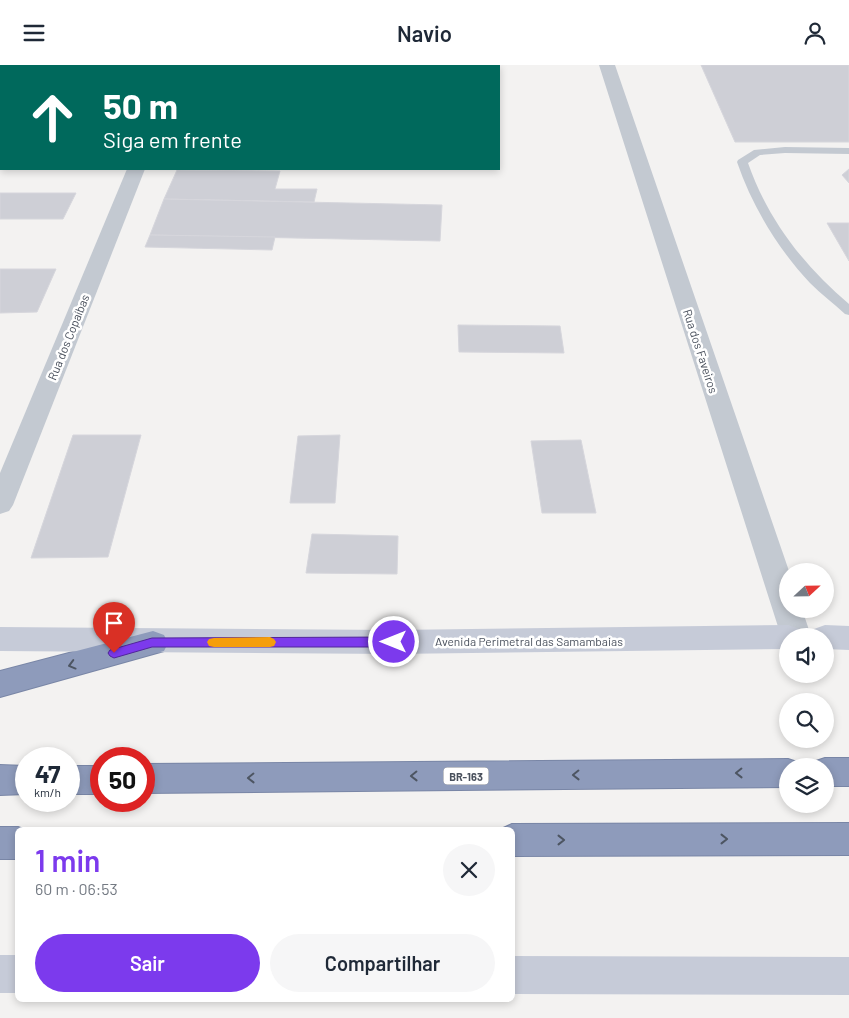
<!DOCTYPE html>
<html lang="pt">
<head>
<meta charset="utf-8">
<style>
	body { margin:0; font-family:Barlow,sans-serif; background:#f6f6f7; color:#1f2937; height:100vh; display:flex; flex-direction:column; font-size:19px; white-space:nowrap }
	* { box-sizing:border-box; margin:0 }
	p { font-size:16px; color:#747a83 }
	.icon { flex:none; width:28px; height:28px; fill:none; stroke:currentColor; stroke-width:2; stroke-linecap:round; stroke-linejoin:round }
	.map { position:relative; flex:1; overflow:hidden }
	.panel { position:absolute; left:15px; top:762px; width:500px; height:175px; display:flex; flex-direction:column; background:#fff; border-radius:8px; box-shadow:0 2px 8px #0003 }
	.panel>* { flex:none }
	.top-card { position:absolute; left:0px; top:0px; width:500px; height:105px; box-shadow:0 2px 8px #0003; background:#00695c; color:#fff; overflow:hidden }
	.needle { width:32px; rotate:68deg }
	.tools { position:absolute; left:779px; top:498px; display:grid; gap:10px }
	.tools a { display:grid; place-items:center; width:55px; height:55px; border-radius:50%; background:#fff; box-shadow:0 2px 8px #0003; font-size:25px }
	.speed { position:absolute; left:15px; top:682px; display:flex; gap:10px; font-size:25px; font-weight:700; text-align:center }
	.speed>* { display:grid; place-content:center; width:65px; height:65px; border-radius:50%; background:#fff; box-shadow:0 2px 8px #0003; line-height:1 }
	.speed small { font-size:12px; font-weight:400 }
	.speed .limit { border:8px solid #d22; background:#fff; color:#111 }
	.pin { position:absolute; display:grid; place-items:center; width:42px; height:42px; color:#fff; margin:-51px -21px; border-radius:50% 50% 50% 0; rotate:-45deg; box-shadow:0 0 5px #0007 }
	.pin .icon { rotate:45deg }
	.me { position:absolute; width:55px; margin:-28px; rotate:270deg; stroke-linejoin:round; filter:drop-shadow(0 0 4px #0008) }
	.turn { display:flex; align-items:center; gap:18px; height:105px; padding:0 20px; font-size:22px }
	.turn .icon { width:65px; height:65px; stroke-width:2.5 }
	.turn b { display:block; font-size:35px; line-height:42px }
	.round { display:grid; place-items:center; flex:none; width:52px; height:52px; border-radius:26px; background:#f6f6f7 }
	.headline { display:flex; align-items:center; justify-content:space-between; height:85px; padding:0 20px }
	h1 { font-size:30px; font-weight:600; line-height:38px; color:#7c3aed }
	.action { display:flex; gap:10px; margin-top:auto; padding:10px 20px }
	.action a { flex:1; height:58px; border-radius:30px; background:#7c3aed; color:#fff; font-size:20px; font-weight:600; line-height:58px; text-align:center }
	.action a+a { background:#f6f6f7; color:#1f2937 }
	header { display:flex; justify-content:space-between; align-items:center; height:65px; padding:0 20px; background:#fff; font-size:22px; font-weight:600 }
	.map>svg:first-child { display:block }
	.building { fill:#cecfd6; stroke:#d6d6dc }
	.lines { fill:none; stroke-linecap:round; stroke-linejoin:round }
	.highway-casing { stroke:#7986a6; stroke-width:2 }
	.lane { fill:#c3c9d1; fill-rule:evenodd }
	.street { fill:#c3c9d1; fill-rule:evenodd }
	.secondary { fill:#c6cbd8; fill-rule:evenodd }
	.highway { fill:#8e9bbb; fill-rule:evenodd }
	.oneway { stroke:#4d5562 }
	.route { fill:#7c3aed; stroke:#51269a }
	.slow { fill:#f59e0b }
	.labels { text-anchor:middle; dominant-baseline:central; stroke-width:5; stroke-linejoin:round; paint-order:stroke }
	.shield { fill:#fff; stroke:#80858e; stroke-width:1 }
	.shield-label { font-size:11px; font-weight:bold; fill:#4a515d }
	.street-label { font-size:12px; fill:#4a515d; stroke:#fff }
</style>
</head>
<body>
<header><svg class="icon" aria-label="menu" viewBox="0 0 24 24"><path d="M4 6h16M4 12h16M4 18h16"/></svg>Navio<svg class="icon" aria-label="person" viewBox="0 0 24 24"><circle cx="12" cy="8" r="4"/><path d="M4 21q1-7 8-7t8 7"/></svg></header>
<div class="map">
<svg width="849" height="953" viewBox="0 0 849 953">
	<rect width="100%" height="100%" fill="#f3f2f1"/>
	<!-- building -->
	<g class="building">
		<path d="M 0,0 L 92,0 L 1,1 L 0,23 Z"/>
		<path d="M 701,0 L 849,0 L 849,77 L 735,77 Z"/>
		<path d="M 849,104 L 849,118 L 842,110 Z"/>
		<path d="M 177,105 L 280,106 L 275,124 L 317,124 L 314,137 L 164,134 Z"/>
		<path d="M 0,128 L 76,128 L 63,154 L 0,154 Z"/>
		<path d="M 164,134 L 442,140 L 440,176 L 150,170 Z"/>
		<path d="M 827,158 L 849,158 L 849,196 Z"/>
		<path d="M 150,170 L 275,172 L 272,185 L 145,182 Z"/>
		<path d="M 0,204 L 56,204 L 37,247 L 0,248 Z"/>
		<path d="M 458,260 L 560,261 L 564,288 L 459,287 Z"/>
		<path d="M 73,370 L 141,370 L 108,492 L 31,493 Z"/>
		<path d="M 340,370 L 335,438 L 290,438 L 298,371 Z"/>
		<path d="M 581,375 L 596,448 L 542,448 L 531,376 Z"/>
		<path d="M 312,469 L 398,471 L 397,509 L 306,508 Z"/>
	</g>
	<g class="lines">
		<!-- highway casing -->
		<g class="highway-casing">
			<g id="highway">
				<path d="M 153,566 L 164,570 L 168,578 L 164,586 L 0,632 L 0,606 Z"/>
				<path d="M 825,693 L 849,693 L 849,721 L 825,721 L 825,701 L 811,701 L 813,697 Z"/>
				<path d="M 788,694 L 800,698 L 802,701 L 788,701 L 788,722 L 144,728 L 144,699 Z"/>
				<path d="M 0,700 L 26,701 L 26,729 L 0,730 Z"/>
				<rect x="69" y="701" width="32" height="28"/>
				<path d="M 849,758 L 849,790 L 512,791 L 512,765 L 499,765 L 512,759 Z"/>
				<path d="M 0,762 L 18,762 L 26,765 L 18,765 L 18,794 L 0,794 Z"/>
			</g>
		</g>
		<!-- lane -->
		<path class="lane" d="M 785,82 L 849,83 L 849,89 L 785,88 L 760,90 L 748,98 C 768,155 804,201 849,239 L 849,250 L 845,249 C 833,238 821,229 810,218 C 778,184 752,141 737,97 L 738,95 L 754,85 Z"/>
		<!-- street -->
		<g class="street">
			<path d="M 170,0 L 186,0 L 186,1 L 171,1 Z"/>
			<path d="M 599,0 L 615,0 L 789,506 L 788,544 L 802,544 L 811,571 L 788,571 L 788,580 L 781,571 Z"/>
			<path d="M 127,104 L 145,104 L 13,440 L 9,446 L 0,449 L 0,408 Z"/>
		</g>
		<!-- secondary -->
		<g class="secondary">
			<path d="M 788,560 L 799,564 L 803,571 L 788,571 L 788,584 L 394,589 L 0,586 L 0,562 L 394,565 Z"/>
			<path d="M 825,560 L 849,561 L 849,585 L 825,584 L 825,571 L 810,571 L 814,564 Z"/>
			<rect x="0" y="890" width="18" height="38"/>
			<path d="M 512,891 L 849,892 L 849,930 L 512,929 Z"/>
		</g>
		<!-- highway -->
		<use href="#highway" class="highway"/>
	</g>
	<!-- one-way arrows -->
	<defs><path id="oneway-chevron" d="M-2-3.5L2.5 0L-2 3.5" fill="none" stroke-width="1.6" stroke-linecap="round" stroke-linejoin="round" transform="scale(1.25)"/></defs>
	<g class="oneway">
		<use href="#oneway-chevron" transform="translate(72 600) rotate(165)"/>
		<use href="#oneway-chevron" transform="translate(739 708) rotate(179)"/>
		<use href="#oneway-chevron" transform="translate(576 710) rotate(179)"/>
		<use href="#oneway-chevron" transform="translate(414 711) rotate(179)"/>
		<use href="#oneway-chevron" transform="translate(251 713) rotate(179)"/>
		<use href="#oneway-chevron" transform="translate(724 774)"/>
		<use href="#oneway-chevron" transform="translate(561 775)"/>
	</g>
	<!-- route -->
	<path class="route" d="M 394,572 L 398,573 L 400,577 L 398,580 L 394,582 L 152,582 L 114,593 L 110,591 L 108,588 L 110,585 L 152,573 Z"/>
	<!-- slow -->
	<path class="slow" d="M 270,572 L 274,574 L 276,577 L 274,581 L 270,582 L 214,582 L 209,581 L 207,577 L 209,574 L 214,573 Z"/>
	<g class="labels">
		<!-- shield labels -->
		<rect class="shield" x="443.5" y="702.5" width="45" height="17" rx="4"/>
		<g class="shield-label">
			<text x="466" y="711">BR-163</text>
		</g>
		<!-- street labels -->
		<g class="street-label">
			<text transform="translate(68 272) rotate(-68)">Rua dos Copaíbas</text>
			<text transform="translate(701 286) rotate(72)">Rua dos Faveiros</text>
			<text x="529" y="576">Avenida Perimetral das Samambaias</text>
		</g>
	</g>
</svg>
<div class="tools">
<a><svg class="needle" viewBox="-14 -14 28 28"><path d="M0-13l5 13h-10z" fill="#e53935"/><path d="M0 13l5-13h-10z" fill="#747a83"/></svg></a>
<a><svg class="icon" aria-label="sound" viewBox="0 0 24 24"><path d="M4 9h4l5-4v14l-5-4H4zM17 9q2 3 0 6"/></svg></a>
<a><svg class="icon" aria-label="search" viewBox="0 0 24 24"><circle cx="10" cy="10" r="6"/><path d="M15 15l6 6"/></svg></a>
<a><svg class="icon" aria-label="layers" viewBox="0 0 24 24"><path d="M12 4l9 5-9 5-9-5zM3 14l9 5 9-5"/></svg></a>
</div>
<div class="speed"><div>47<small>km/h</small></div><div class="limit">50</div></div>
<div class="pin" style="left:114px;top:588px;background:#d93025"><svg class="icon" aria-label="arrive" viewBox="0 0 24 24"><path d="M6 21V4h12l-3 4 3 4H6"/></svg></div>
<svg class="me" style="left:394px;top:577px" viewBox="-20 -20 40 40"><circle r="17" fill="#7c3aed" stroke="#fff" stroke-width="3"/><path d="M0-11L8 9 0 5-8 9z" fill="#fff"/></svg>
<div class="top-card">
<div class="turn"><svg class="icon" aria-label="ahead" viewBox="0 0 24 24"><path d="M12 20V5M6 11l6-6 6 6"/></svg><div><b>50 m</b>Siga em frente</div></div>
</div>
<section class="panel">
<div class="headline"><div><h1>1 min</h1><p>60 m · 06:53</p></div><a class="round"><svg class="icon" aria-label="close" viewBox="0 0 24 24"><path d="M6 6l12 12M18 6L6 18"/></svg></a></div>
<div class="action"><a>Sair</a><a>Compartilhar</a></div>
</section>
</div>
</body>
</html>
